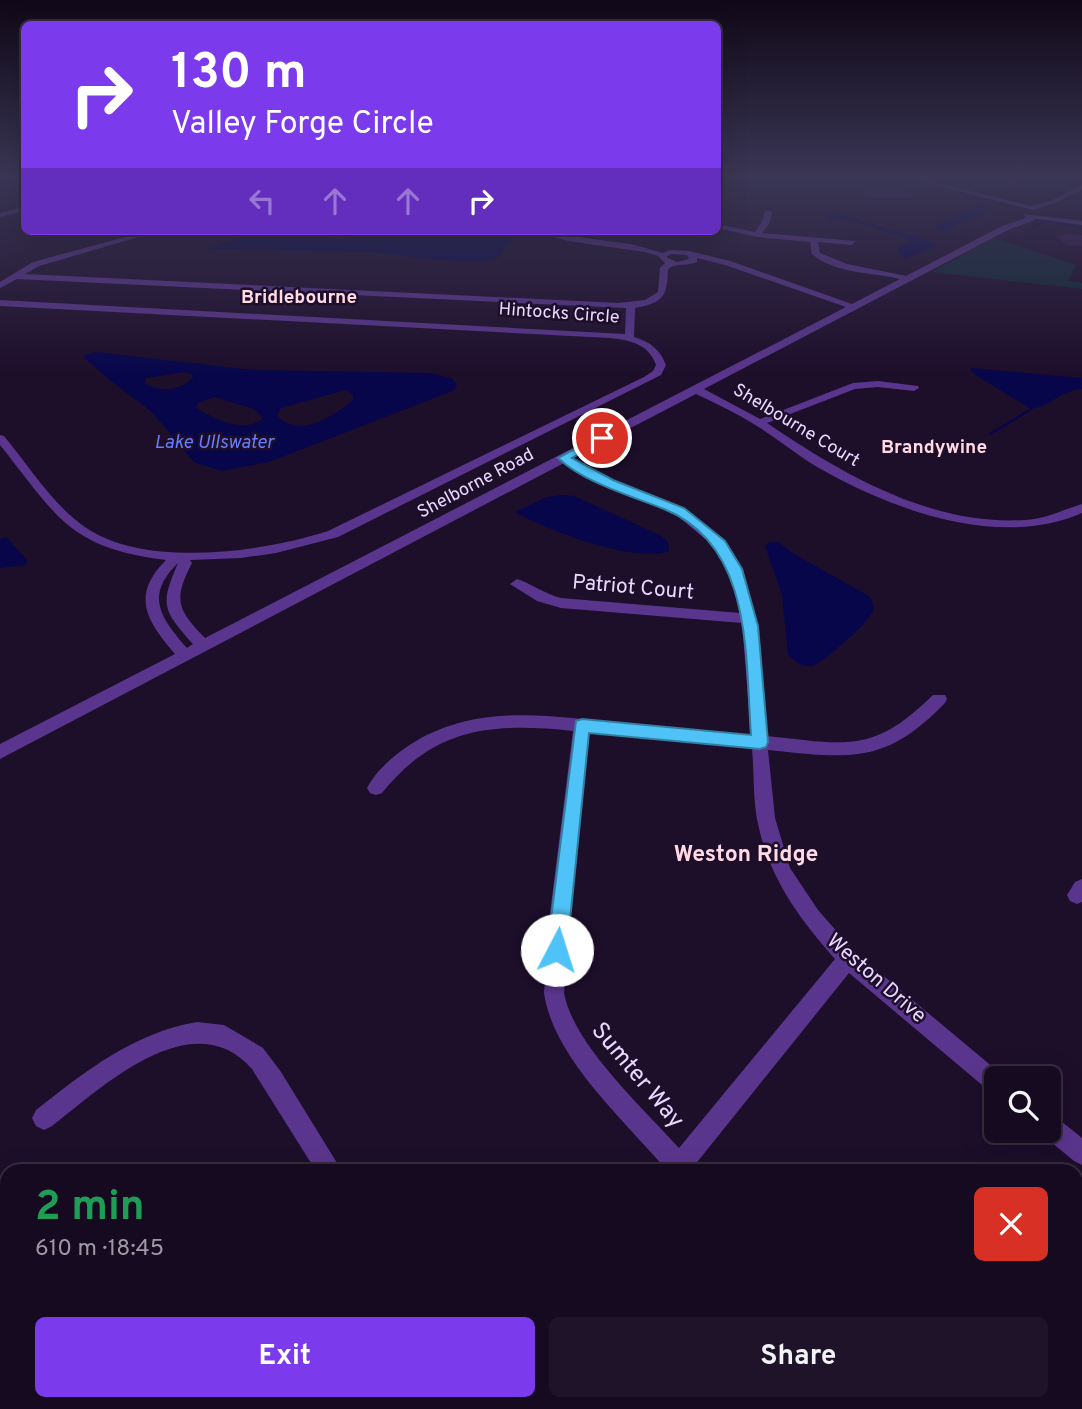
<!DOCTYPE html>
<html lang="en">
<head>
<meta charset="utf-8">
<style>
	body { margin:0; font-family:Overpass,sans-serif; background:#1f1329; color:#f1f3f6; height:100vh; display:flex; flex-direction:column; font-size:26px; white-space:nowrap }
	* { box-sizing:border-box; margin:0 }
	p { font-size:23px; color:#9e9aa5 }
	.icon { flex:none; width:38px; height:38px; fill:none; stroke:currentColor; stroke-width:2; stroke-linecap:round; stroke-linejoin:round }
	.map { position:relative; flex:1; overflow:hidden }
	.sheet { position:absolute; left:0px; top:1164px; width:1083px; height:247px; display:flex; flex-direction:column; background:#160a20; border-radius:21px 21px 0 0; box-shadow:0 7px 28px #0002,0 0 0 2px #352b3e }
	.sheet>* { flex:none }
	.banner { position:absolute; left:21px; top:21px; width:700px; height:214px; border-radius:10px; box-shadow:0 7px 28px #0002,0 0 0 2px #352b3e; background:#7c3aed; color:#fff; overflow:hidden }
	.fabs { position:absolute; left:984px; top:1066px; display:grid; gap:14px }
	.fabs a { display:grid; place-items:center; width:77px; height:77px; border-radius:10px; background:#160a20; box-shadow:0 7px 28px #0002,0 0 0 2px #352b3e; font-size:35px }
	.pin { position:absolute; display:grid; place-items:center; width:60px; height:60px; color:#fff; margin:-30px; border:4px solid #fff; border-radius:50%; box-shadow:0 2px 7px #0007 }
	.me { position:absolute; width:77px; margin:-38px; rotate:5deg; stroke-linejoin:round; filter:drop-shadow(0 0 5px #0008) }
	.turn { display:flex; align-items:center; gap:24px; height:147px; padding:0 35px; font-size:32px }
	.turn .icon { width:91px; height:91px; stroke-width:2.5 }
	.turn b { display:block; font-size:49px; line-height:60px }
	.lanes { display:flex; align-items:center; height:66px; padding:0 35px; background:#0003; justify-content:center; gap:35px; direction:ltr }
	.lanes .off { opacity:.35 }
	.round { display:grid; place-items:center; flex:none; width:74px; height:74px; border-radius:10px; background:#1f1329 }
	.headline { display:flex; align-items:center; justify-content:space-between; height:119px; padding:0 35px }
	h1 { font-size:42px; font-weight:700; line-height:52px; color:#1e9e55 }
	.action { display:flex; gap:14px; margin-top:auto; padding:14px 35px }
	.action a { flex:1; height:80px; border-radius:10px; background:#7c3aed; color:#fff; font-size:28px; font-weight:700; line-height:80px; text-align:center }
	.action a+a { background:#1f1329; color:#f1f3f6 }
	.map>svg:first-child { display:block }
	.green { fill:#102834 }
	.water { fill:#07064b; fill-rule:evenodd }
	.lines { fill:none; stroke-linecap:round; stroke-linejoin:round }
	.stream-far1 { stroke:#07064b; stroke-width:2 }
	.stream { stroke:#07064b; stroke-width:2.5 }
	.building { fill:#37184c }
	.minor { fill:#5a358d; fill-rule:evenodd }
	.route { fill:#4fc3f7; stroke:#337fa1; stroke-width:2 }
	.labels { text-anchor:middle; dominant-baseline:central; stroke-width:5; stroke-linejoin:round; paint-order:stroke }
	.far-street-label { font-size:18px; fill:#ebd7ff; stroke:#1d0e2a }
	.far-neighbourhood-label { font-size:19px; font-weight:bold; fill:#ffd9e3; stroke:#1d0e2a }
	.far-water-label { font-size:19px; font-style:italic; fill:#657dff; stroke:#1d0e2a }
	.street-label { font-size:21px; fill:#ebd7ff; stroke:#1d0e2a }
	.neighbourhood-label { font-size:23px; font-weight:bold; fill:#ffd9e3; stroke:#1d0e2a }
	.near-street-label { font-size:24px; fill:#ebd7ff; stroke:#1d0e2a }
</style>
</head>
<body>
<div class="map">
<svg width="1082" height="1409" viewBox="0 0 1082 1409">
	<rect width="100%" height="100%" fill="#1d0e2a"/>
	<!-- green -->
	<path class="green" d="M 994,238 L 1076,265 L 1068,281 L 1082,283 L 1082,289 L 932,272 Z"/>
	<!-- water -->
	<g class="water">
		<path d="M 979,204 L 986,205 L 988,212 L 956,224 L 949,232 L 937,230 L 936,226 Z"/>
		<path d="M 836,213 L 926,240 L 936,246 L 904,259 L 897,249 L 909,240 L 860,223 L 827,219 L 826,213 Z"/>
		<path d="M 262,231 L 304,231 L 333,240 L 351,238 L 347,231 L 496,232 L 512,238 L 497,258 L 482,262 L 440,260 L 372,252 L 208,249 Z"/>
		<path d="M 96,352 L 253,370 L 430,373 L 451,378 L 457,384 L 455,390 L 269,462 L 221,471 L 194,462 L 152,412 L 107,378 L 83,356 ZM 184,372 L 192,374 L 193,378 C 179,391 161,392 145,384 L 146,378 ZM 346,390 L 353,395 L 353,400 C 333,416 299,440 277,415 L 281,408 ZM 214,397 L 254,409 L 263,418 C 244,435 215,419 196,408 L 198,403 Z"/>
		<path d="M 972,368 L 1082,378 L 1082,389 C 1062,390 1051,406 1031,409 L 974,374 L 970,369 Z"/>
		<path d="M 561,495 L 574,496 L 662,536 L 668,542 L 669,551 C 634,564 547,530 515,512 L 547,497 Z"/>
		<path d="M 6,537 L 27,560 L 25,565 L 0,568 L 0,539 Z"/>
		<path d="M 778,542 L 794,554 L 869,596 C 872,601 875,605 873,611 C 870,622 822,664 812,666 C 801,667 795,661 788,655 L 782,595 L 765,546 L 768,543 Z"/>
	</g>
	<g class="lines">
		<!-- stream-far1 -->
		<g class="stream-far1">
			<path d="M 1049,221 L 1082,228"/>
			<path d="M 1033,227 L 1045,221"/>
			<path d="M 1027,412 L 1031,409"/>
		</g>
		<!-- stream -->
		<path class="stream" d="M 990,434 L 1030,410"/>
	</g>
	<!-- building -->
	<g class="building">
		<path d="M 873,187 L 914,192 L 913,197 L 874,198 L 857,193 Z"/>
		<path d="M 1064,234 L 1082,235 L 1082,246 L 1067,245 L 1057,237 Z"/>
	</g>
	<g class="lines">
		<!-- minor -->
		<g class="minor">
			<path d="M 4,178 L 11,178 L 24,184 L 24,188 Z"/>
			<path d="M 726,178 L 731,179 L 718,185 L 718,181 Z"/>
			<path d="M 908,178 L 917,178 L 1031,206 L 1051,201 L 1082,185 L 1082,190 L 1055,203 L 1033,210 Z"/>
			<path d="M 1005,178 L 1011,178 L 1018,185 L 1013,186 Z"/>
			<path d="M 24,207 L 24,211 L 0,217 L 0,213 Z"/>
			<path d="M 765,210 L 772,212 L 770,222 L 762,233 L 855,241 L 852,245 L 818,242 L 820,253 L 847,264 L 906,276 L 1002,226 L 1026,218 L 1023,214 L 1082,221 L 1082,225 L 1037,219 L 1008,230 L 704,389 L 760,419 L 853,383 L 878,381 L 918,386 L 919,388 L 914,391 L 878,387 L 855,389 L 767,423 C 842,474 931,526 1025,520 C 1046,519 1062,510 1082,504 L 1082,513 C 1002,548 901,513 828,473 C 803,460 781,441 757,426 C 738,414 717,404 696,394 L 573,458 L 613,480 L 683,508 L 725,541 L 743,569 L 756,619 L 767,736 C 846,744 872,755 933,695 L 945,695 L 947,699 L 945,703 C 884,766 849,758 768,750 L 775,818 L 790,868 L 818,910 L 855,952 L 1006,1078 L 996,1078 L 996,1093 L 988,1090 L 849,973 L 690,1171 L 663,1171 L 664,1167 C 623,1119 553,1057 544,993 L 550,913 L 573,731 C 493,723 436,726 382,793 L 376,795 L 370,793 L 367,788 C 376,771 393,756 408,746 C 474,702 549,716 622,723 C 665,727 708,731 751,735 L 742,623 L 561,608 L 537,601 L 510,584 L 517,579 C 532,584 545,594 561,598 L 740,613 L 729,569 L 715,547 L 675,514 L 605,486 L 564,463 L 0,759 L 0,744 L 175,654 C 147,621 130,596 166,560 C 68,548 57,516 0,445 L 0,435 L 4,436 C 29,466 52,504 85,527 C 145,569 263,552 328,531 L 644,377 L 653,371 L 656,365 C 649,344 630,340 610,338 L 0,306 L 0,300 L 625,334 L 626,308 L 17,279 L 0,288 L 0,282 L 33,262 L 147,231 L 159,231 L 39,266 L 25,274 L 618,303 L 645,300 L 658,292 L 660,268 L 665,263 L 658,256 L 645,252 L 568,241 L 533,231 L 631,244 L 663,253 L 669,250 L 689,251 L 730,261 L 852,304 L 900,279 C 872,272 835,274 812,254 L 810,242 L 757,237 L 718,228 L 718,224 L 755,232 L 762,222 ZM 671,254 L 687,255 L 689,259 L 677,262 L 666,257 ZM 697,258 L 725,265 L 846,307 L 205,638 C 177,609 173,600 192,563 L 190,560 L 241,558 L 276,553 L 338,537 L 661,375 L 666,365 C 660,349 650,342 634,337 L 635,308 C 664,303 667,296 668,269 C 674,263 688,266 697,262 ZM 178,563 C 160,605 162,609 193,644 L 187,648 C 161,618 144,596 178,563 ZM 589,732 L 752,748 C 754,771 753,796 757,819 C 768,876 797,916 835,959 L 679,1148 C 643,1108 573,1044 564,993 L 570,913 Z"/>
			<path d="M 1082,879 L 1082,902 L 1077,904 L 1070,901 L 1067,895 L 1075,882 Z"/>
			<path d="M 197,1022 L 224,1025 L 263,1048 L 281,1072 L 342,1171 L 316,1171 L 252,1069 C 193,1001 102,1087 52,1126 L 44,1130 L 36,1126 L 32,1118 L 36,1110 C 86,1071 133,1033 197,1022 Z"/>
			<path d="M 1048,1114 L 1056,1117 L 1082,1138 L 1082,1165 L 1074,1161 L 1040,1133 L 1039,1130 L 1048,1130 Z"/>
			<path d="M 269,1404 L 301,1404 L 299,1409 L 267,1409 Z"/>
			<path d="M 463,1404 L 494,1404 L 496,1409 L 465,1409 Z"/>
		</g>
	</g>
	<!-- sky -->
	<linearGradient id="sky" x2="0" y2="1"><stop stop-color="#100817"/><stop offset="0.47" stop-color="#3a3655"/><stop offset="1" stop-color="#3a3655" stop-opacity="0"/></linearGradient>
	<rect width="1082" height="375" fill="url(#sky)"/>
	<!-- route -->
	<path class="route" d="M 598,436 L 607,438 L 572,458 L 613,480 L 684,508 L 725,541 L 742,569 L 758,626 L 768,742 L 766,747 L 760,749 L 589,733 L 567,950 L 564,958 L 557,960 L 550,958 L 547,950 L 576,721 L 582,719 L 751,735 C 745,655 753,545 664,509 C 631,496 583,482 558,458 Z"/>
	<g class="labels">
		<!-- far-street labels -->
		<g class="far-street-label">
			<text transform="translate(559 314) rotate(4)">Hintocks Circle</text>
			<text transform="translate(796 426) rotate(31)">Shelbourne Court</text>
			<text transform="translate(476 484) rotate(-28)">Shelborne Road</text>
		</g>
		<!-- far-neighbourhood labels -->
		<g class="far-neighbourhood-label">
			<text x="299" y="298">Bridlebourne</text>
			<text x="934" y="448">Brandywine</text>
		</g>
		<!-- far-water labels -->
		<g class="far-water-label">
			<text x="214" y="443">Lake Ullswater</text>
		</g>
		<!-- street labels -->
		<g class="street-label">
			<text transform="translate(633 588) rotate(5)">Patriot Court</text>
			<text transform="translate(876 979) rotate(41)">Weston Drive</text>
		</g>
		<!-- neighbourhood labels -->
		<g class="neighbourhood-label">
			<text x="746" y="855">Weston Ridge</text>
		</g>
		<!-- near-street labels -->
		<g class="near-street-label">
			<text transform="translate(637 1076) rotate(50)">Sumter Way</text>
		</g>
	</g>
</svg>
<div class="fabs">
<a><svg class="icon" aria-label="search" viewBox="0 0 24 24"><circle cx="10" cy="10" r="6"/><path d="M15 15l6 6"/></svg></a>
</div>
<div class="pin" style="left:602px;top:438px;background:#d93025"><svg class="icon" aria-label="arrive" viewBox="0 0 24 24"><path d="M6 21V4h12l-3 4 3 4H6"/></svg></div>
<svg class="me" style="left:557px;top:950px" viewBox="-20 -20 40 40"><circle r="19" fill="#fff"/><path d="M0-13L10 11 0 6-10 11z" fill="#4fc3f7"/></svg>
<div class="banner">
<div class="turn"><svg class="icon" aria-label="right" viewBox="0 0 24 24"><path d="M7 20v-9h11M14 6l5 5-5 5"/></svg><div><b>130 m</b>Valley Forge Circle</div></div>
<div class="lanes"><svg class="icon off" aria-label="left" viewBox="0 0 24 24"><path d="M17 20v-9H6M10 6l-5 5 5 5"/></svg><svg class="icon off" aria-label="ahead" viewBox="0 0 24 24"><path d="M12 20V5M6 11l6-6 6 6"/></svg><svg class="icon off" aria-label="ahead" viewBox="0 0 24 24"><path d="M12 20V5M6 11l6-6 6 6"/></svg><svg class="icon" aria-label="right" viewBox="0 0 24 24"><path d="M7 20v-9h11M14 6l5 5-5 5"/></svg></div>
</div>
<section class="sheet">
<div class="headline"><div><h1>2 min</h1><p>610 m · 18:45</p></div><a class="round" style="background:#d93025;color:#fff"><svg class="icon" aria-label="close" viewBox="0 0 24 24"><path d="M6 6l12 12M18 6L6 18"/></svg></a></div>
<div class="action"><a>Exit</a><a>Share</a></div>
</section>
</div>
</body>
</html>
